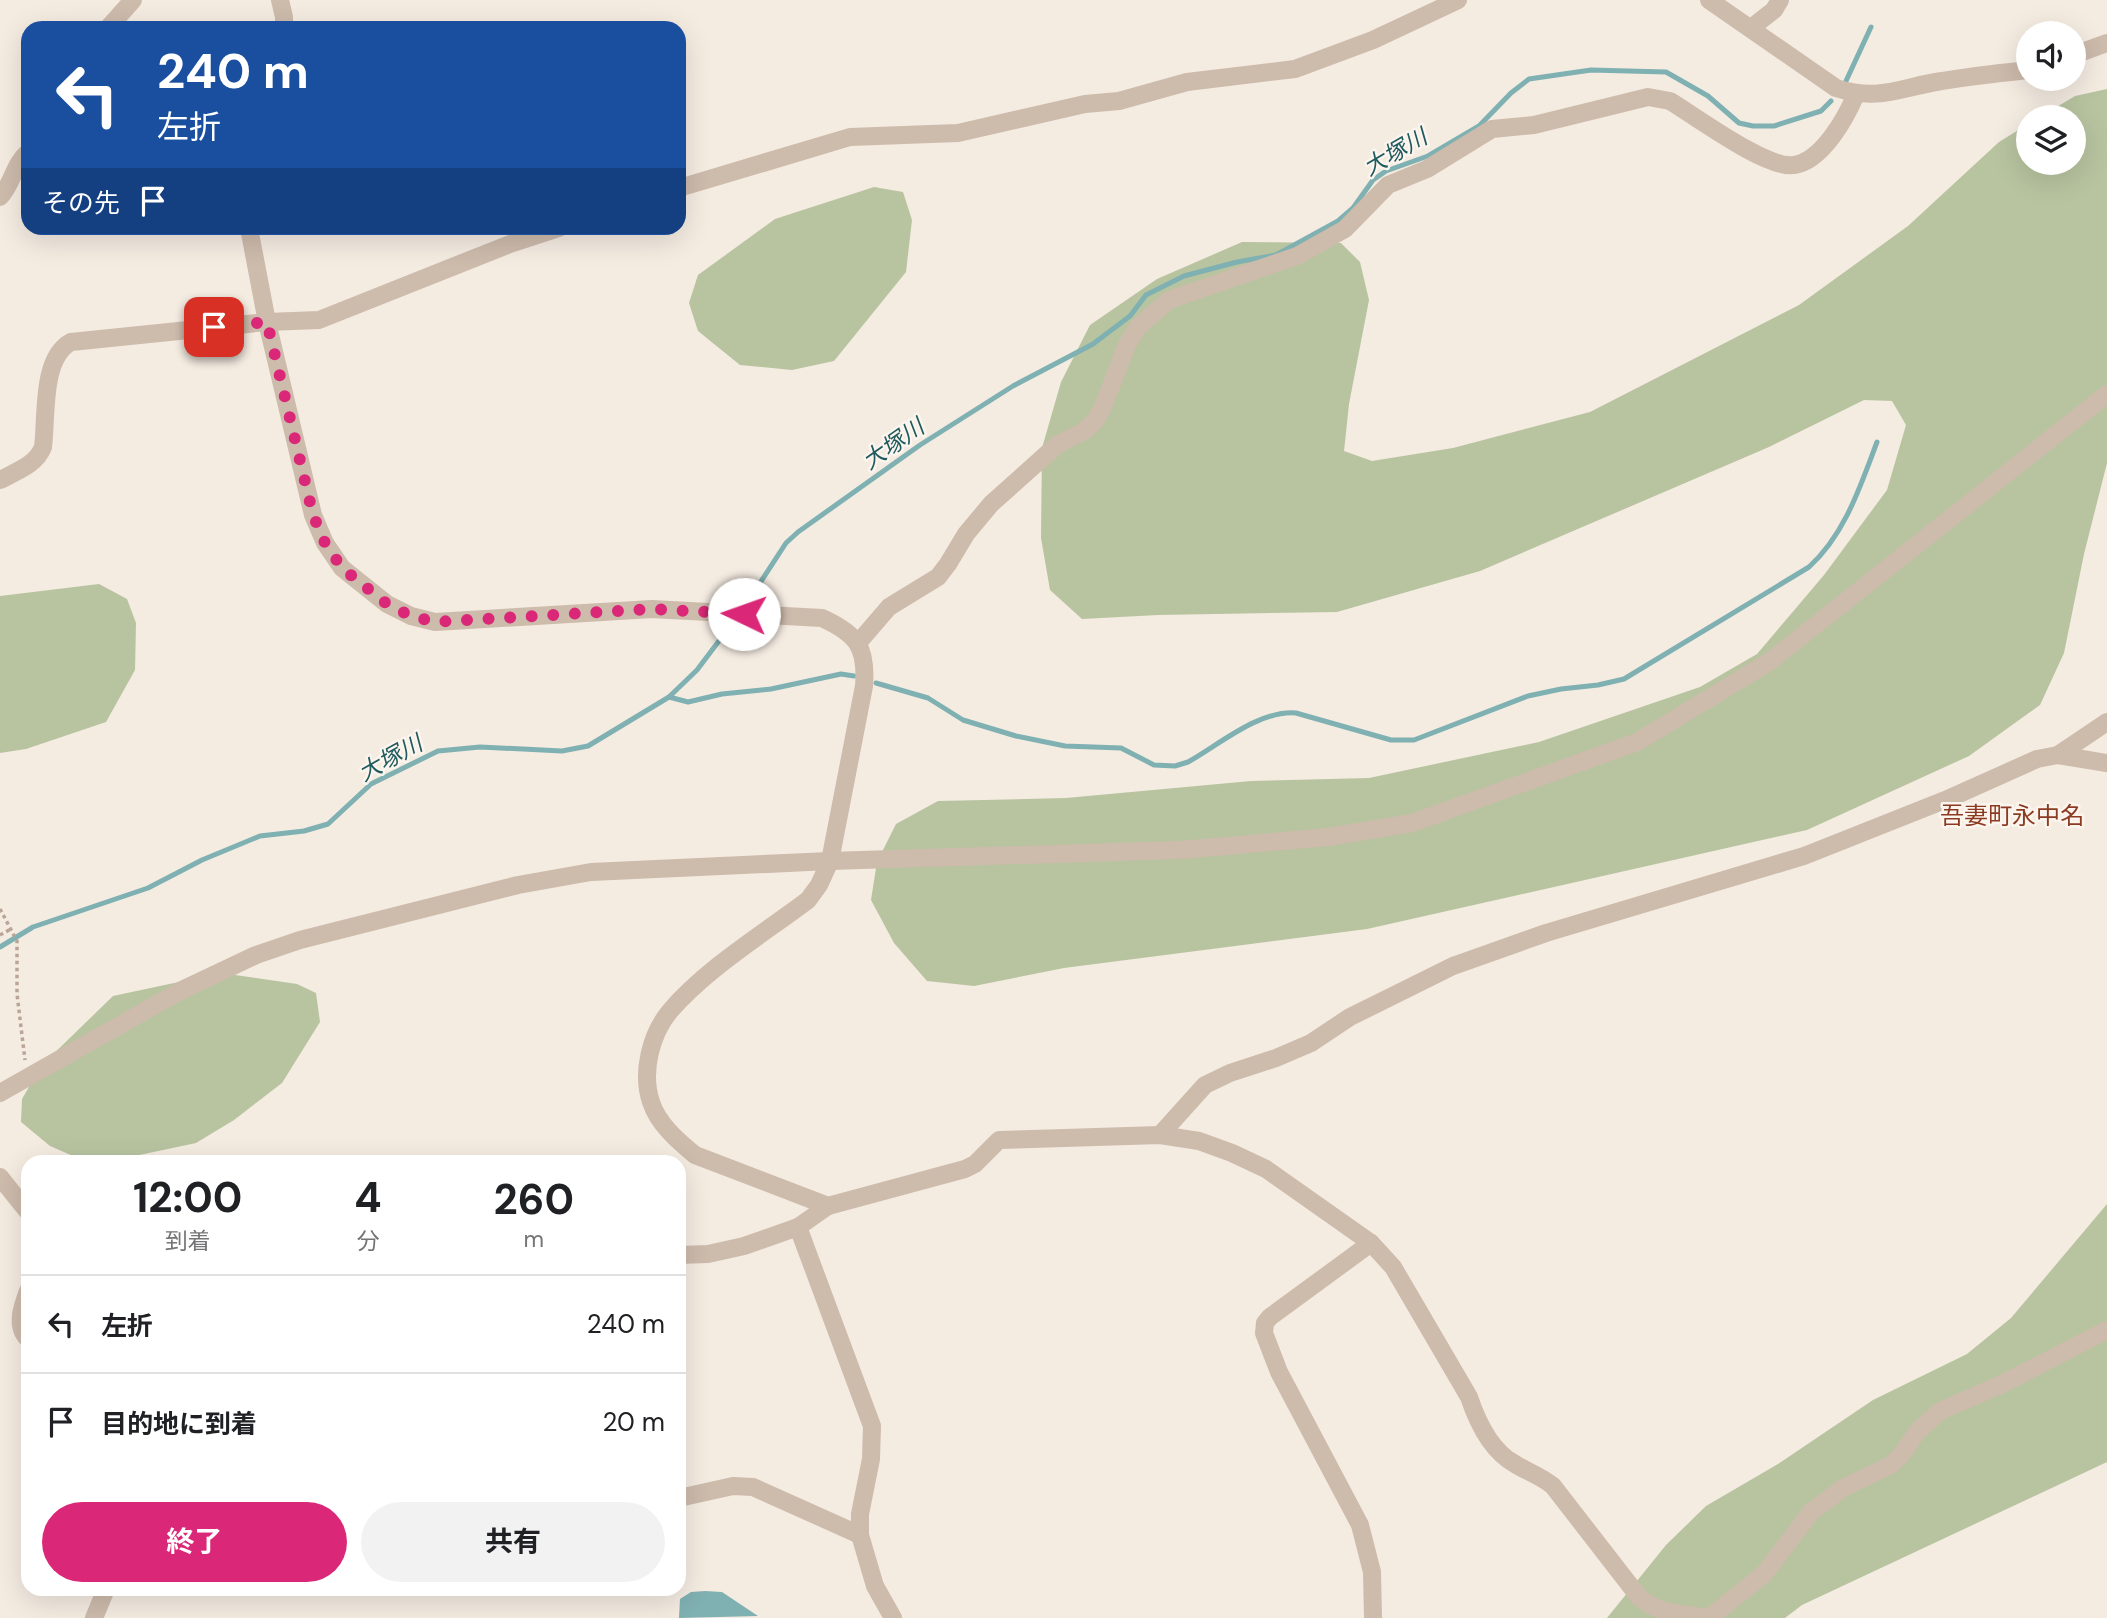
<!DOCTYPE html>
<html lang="ja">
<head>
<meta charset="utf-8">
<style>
	body { margin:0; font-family:"DM Sans","Noto Sans JP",sans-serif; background:#f2f2f2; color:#202124; height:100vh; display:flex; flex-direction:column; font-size:26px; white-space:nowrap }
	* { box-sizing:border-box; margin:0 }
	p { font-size:23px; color:#757577 }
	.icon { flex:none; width:38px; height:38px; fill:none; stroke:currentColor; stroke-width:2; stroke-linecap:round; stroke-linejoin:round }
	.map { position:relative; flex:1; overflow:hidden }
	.side { position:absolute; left:21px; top:1155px; width:665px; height:441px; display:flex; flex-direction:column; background:#fff; border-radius:21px; box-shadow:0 7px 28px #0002 }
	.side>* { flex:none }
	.guide { position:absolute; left:21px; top:21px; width:665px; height:214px; border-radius:21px; box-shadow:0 7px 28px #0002; background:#1a4fa0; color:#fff; overflow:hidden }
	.fabs { position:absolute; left:2016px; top:21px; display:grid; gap:14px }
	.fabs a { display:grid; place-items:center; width:70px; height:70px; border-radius:50%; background:#fff; box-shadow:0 7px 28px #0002; font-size:35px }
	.pin { position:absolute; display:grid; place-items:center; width:60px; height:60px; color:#fff; margin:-30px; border-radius:14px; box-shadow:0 4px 10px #0006 }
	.me { position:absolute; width:77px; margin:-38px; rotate:273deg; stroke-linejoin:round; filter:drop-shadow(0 0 5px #0008) }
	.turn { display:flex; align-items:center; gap:24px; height:147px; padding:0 21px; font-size:32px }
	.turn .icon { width:91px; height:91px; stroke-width:2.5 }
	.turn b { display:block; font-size:49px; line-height:60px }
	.then { display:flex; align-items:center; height:66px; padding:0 21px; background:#0003; gap:14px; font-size:26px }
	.eta { display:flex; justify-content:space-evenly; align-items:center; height:119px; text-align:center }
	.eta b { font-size:42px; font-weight:700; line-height:49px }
	.primary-button { display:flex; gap:14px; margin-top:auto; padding:14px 21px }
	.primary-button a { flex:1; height:80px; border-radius:42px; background:#db2777; color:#fff; font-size:28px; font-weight:700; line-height:80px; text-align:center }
	.primary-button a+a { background:#f2f2f2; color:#202124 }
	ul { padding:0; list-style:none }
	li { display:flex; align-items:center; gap:21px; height:98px; padding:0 21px; border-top:2px solid #e0e0e0 }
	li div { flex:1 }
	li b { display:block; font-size:26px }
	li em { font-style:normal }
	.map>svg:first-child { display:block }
	.green { fill:#b8c4a0 }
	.water { fill:#7fb0b2 }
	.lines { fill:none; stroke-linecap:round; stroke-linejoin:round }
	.stream { stroke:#7fb0b2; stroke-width:5 }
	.path { stroke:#b9a596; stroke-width:3.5; stroke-dasharray:3.5 3.5; stroke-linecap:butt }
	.minor { stroke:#cdbbac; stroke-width:18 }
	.route { stroke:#db2777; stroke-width:12; stroke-dasharray:0 21.6 }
	.labels { text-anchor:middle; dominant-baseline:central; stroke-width:5; stroke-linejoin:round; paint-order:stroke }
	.water-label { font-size:23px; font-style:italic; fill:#1f5a5e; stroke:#fbf5ee }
	.quarter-label { font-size:24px; fill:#8c3b22; stroke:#fbf5ee }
</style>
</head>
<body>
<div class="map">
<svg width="2107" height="1618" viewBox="0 0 2107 1618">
	<rect width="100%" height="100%" fill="#f4ebe1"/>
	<!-- green -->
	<g class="green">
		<path d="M 2107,89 L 2107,463 L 2084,554 L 2064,653 L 2040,705 L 1969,756 L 1807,830 L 1367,929 L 1064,968 L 974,986 L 927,981 L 894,943 L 871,900 L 877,862 L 896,824 L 938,801 L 1066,798 L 1251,781 L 1369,778 L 1539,742 L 1700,687 L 1757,654 L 1824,575 L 1887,490 L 1906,425 L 1892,401 L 1864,400 L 1769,447 L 1480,571 L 1337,612 L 1158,615 L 1082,619 L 1050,590 L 1041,538 L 1042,448 L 1061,382 L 1090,325 L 1157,279 L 1242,242 L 1341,243 L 1360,262 L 1369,300 L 1349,404 L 1344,451 L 1372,461 L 1453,448 L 1590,412 L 1799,305 L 1908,226 L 1999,142 L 2028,124 L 2028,163 L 2074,163 L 2074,117 L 2040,117 L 2075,96 Z"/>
		<path d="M 874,187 L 903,192 L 912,220 L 906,272 L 834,361 L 792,370 L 740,365 L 698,331 L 689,303 L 698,275 L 775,219 Z"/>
		<path d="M 99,584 L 127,599 L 136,623 L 135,670 L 106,722 L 26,749 L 0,753 L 0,596 Z"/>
		<path d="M 221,973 L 297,984 L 316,993 L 320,1022 L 282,1083 L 234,1120 L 196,1143 L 130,1157 L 73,1156 L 50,1146 L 21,1122 L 22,1099 L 41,1066 L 113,996 Z"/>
		<path d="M 2107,1204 L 2107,1462 L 1802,1605 L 1785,1618 L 1607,1618 L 1666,1545 L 1706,1506 L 1778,1464 L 1873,1400 L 1967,1354 L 2011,1318 Z"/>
	</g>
	<!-- water -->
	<path class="water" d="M 705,1591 L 722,1592 L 758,1616 L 679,1618 L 680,1599 L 691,1592 Z"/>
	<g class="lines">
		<!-- stream -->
		<g class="stream">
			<path d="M 1846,81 L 1871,27"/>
			<path d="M 743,609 L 786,543 L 798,532 L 920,445 L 1013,386 L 1093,344 L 1130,316 L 1146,295 L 1184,276 L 1237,262 L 1276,255 L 1338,221 L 1353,208 L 1373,180 L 1386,171 L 1428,156 L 1479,126 L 1511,93 L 1529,79 L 1591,70 L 1666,72 L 1708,96 L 1739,123 L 1753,126 L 1774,126 L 1821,111 L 1831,101"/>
			<path d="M 876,683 L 928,698 L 963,720 L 1016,736 L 1065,746 L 1121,748 L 1154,765 L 1175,766 L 1188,762 C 1220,744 1259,710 1296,713 L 1391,740 L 1414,740 L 1528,696 L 1561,689 L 1598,685 L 1624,679 L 1809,567 C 1845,534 1860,487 1877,442"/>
			<path d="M 669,697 L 688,702 L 722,694 L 771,689 L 841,674 L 854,676"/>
			<path d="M 0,947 L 33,927 L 148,888 L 202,860 L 260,836 L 304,831 L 328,824 L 371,784 L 438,751 L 480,747 L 562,751 L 588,746 L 669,697 L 697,670 L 737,617"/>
		</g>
		<!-- path -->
		<g class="path">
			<path d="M 0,909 L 17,941 L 17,994 L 25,1060"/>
			<path d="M 0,935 L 11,929"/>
		</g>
		<!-- minor -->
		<g class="minor">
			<path d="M 280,0 L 284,17 L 284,28"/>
			<path d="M 1709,0 L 1836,88 C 1879,102 1901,87 1942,81 C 1971,76 2000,73 2028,70"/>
			<path d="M 108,28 L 133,0"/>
			<path d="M 1751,28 L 1774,10 L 1780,0"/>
			<path d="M 2074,55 L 2107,43"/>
			<path d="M 679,188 L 850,137 L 958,133 L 1085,104 L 1119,101 L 1187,82 L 1295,69 L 1373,40 L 1458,0"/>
			<path d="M 0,197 C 13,183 14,164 28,152"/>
			<path d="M 249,228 L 267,322 L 313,515 L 325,543 L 342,568 L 387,604 L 411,616 L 435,622 L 652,609 L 822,618 C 857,634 867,647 864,686 L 830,861 L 819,885 L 808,900 C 763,934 707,968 670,1011 C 651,1034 641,1072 651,1102 C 658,1124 678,1141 695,1155 L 828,1206"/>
			<path d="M 0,480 C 17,471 36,465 43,447 C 47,416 41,358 71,342 L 267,322 L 319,320 L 510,244 L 559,228"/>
			<path d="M 858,643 L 889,607 L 938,577 L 948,564 L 966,534 L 991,504 L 1058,444 L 1084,431 L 1095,421 L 1102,409 L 1127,345 L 1138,327 L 1169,300 L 1297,256 L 1345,229 L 1388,185 L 1427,169 L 1492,129 L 1534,125 L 1648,97 L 1670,101 C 1695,116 1768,170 1794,165 C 1822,161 1846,118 1856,94"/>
			<path d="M 2058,755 L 2107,722"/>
			<path d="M 0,1093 L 180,991 L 256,955 L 300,940 L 518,885 L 591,872 L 830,861 L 1180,850 L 1328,837 L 1412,823 L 1637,742 L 1769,662 L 2107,394"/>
			<path d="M 1160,1135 L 1205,1085 L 1230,1073 L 1276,1058 L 1311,1043 L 1350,1017 L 1453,966 L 1546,933 L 1804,856 L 1950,798 L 2037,759 L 2058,755 L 2107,763"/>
			<path d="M 0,1177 L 28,1212"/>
			<path d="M 798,1227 L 872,1426 L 871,1459 L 860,1514 L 860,1535 L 875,1586 L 893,1618"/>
			<path d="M 1371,1243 L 1393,1267 L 1469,1397 C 1477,1421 1491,1451 1515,1464 C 1528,1472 1541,1476 1553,1486 L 1639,1597 C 1660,1615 1682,1613 1707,1618"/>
			<path d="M 679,1255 L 708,1254 L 744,1246 L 798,1227 L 828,1206 L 965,1169 L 975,1164 L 999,1140 L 1160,1135 L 1199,1141 L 1232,1153 L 1266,1169 L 1371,1243 L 1270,1317 L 1265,1323 L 1264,1333 L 1279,1372 L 1360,1525 L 1372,1572 L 1373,1618"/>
			<path d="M 28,1291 C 22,1307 15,1326 28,1339"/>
			<path d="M 679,1498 L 733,1486 L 753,1487 L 860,1535"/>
			<path d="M 94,1618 L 106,1589"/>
			<path d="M 1709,1618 L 1764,1574 L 1811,1512 L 1843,1488 L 1891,1465 L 1902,1454 L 1917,1432 L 1940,1411 L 2000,1385 L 2107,1330"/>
		</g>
	</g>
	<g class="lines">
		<!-- route -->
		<path class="route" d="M 214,327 L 267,322 L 313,515 L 325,543 L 342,568 L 387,604 L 411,616 L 435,622 L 652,609 L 744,614"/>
	</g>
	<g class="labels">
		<!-- water labels -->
		<g class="water-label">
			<text transform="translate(1395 152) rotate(-30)">大塚川</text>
			<text transform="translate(893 444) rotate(-35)">大塚川</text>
			<text transform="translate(390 758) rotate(-29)">大塚川</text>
		</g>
		<!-- quarter labels -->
		<g class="quarter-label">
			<text x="2012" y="815">吾妻町永中名</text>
		</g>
	</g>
</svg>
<div class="fabs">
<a><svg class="icon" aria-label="sound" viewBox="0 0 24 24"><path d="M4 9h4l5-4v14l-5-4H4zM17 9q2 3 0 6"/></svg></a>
<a><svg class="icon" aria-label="layers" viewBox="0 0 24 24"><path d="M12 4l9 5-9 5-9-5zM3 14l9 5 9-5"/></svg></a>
</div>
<div class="pin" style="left:214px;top:327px;background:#d93025"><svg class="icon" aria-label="arrive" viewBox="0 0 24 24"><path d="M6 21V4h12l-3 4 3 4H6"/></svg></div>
<svg class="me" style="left:744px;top:614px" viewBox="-20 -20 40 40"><circle r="19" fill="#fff"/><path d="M0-13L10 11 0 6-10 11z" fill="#db2777"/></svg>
<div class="guide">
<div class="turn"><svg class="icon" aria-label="left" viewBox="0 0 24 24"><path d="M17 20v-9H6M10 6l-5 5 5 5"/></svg><div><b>240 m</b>左折</div></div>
<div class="then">その先<svg class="icon" aria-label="arrive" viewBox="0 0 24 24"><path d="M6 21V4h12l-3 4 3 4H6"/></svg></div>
</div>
<section class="side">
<div class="eta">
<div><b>12:00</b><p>到着</p></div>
<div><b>4</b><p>分</p></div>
<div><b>260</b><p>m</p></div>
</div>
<ul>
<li><svg class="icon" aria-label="left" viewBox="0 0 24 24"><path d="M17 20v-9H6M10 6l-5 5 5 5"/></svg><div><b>左折</b></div><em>240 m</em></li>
<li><svg class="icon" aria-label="arrive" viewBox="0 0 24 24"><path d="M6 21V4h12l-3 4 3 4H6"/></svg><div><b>目的地に到着</b></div><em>20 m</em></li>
</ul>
<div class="primary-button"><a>終了</a><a>共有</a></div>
</section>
</div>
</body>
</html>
